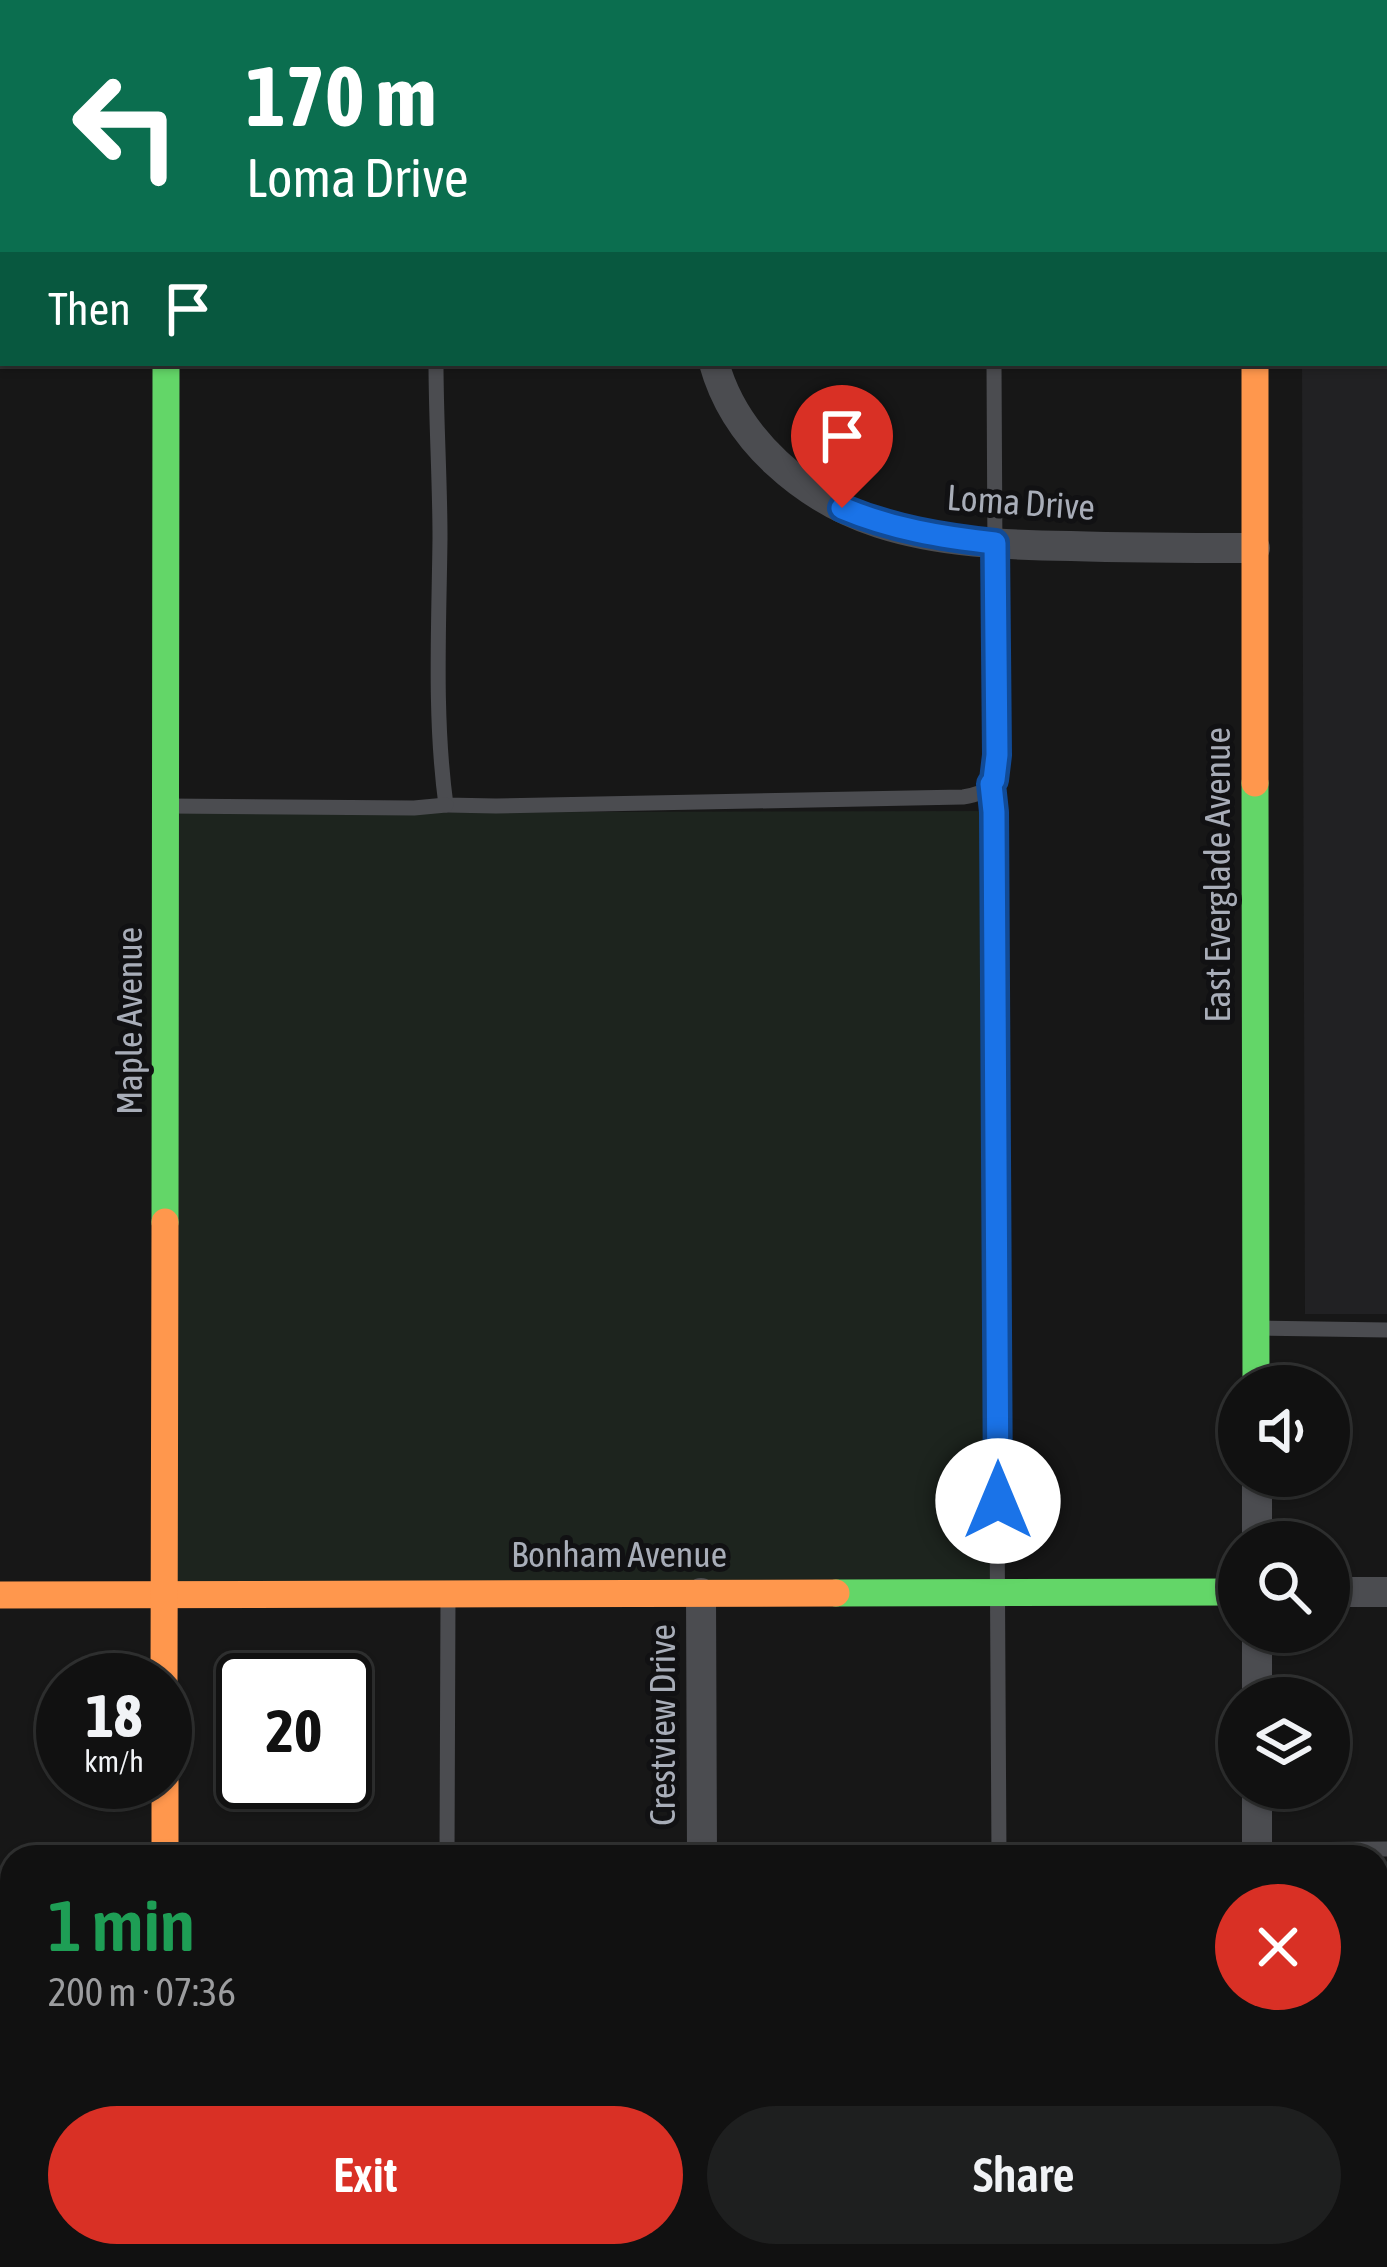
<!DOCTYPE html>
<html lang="en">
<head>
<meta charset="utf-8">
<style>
	body { margin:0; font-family:"Asap Condensed",sans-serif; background:#1e1f1f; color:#f1f3f6; height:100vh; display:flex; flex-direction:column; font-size:45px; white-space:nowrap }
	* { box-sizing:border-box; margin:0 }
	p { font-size:39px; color:#9c9d9f }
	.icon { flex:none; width:66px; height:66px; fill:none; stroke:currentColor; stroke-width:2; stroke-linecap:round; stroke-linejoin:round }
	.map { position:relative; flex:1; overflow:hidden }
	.details { position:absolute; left:0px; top:1845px; width:1389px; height:423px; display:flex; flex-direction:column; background:#111; border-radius:36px 36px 0 0; box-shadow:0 3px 9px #0004,0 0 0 3px #303131 }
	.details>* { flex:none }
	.hud { position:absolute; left:0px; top:0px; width:1389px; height:366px; box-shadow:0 3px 9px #0004,0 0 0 3px #303131; background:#0b6e4f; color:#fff; overflow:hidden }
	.buttons { position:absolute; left:1218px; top:1365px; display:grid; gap:24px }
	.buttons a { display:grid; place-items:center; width:132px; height:132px; border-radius:50%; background:#111; box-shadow:0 3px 9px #0004,0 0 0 3px #303131; font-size:60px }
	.speed { position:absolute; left:36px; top:1653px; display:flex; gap:24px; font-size:60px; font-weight:700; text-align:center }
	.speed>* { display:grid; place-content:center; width:156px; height:156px; border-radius:50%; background:#111; box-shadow:0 3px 9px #0004,0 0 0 3px #303131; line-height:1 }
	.speed small { font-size:30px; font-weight:400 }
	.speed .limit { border:6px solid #111; border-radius:18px; background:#fff; color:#111 }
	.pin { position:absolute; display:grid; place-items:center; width:102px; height:102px; color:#fff; margin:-123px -51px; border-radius:50% 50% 50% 0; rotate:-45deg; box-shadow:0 0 12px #0007 }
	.pin .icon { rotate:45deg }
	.me { position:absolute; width:132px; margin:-66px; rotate:0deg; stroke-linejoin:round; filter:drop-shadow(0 0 9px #0008) }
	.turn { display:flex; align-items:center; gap:42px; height:252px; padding:0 48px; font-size:54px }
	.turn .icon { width:156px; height:156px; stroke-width:2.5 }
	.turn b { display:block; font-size:84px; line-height:102px }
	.then { display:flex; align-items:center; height:114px; padding:0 48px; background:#0003; gap:24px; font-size:45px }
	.round { display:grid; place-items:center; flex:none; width:126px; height:126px; border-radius:63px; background:#1e1f1f }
	.headline { display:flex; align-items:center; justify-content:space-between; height:204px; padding:0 48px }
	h1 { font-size:72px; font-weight:600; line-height:90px; color:#1e9e55 }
	.cta { display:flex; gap:24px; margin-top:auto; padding:24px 48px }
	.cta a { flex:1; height:138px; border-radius:72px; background:#d93025; color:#fff; font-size:48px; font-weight:600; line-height:138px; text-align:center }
	.cta a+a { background:#1e1f1f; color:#f1f3f6 }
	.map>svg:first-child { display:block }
	.built { fill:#212123 }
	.green { fill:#1d241e }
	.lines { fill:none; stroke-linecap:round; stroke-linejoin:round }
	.lane { stroke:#4b4c50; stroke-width:15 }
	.street { stroke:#4b4c50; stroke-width:30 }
	.fast { stroke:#63d668; stroke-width:27 }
	.slow { stroke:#ff974d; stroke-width:27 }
	.jam { stroke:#b3261e; stroke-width:27 }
	.route-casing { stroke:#114b97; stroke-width:30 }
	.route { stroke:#1a73e8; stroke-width:21 }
	.labels { text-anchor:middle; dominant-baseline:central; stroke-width:10; stroke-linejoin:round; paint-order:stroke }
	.street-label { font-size:36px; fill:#a8adb8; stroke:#111113 }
</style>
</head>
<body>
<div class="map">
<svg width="1387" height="2267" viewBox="0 0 1387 2267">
	<rect width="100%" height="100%" fill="#171717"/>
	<!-- built -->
	<path class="built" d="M 1302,0 L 1387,0 L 1387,1314 L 1305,1314 L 1302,363 L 1386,363 L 1386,3 L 1302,3 Z"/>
	<!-- green -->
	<path class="green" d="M 999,811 L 999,1593 L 164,1595 L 160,813 Z"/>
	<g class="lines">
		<!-- lane -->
		<g class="lane">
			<path d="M 440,3 L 440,0"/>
			<path d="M 994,3 L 994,0"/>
			<path d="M 436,363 C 436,421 440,480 440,538 C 439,627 434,717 446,805 L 496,806 L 963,797 C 992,793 994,783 996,755 L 994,363"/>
			<path d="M 991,784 L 993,811 L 999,1857"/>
			<path d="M 168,806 L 414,808 L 446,805"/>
			<path d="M 1258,1328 L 1387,1330"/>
			<path d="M 1257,1850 L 1387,1849"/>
			<path d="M 447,1857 L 448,1597"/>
			<path d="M 446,2256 L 446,2267"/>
			<path d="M 1000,2256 L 1000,2267"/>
		</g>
		<!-- street -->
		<g class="street">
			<path d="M 1254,0 L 1254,3"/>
			<path d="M 692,3 L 692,0"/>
			<path d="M 714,363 C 735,440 805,499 879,523 C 941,543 1007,545 1071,546 C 1133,548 1194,548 1255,548"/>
			<path d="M 1257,1476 L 1257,1542"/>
			<path d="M 1329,1592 L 1387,1592"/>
			<path d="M 701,1593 L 702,1857"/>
			<path d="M 1257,1632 L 1257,1698"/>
			<path d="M 1257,1788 L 1257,1857"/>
			<path d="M 1377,2115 L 1387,2115"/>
			<path d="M 708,2256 L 709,2267"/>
			<path d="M 1258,2256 L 1258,2267"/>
		</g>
		<!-- fast -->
		<g class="fast">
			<path d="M 1255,783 L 1256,1386"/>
			<path d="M 165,1222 L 166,363"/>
			<path d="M 836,1593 L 1239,1592"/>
			<path d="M 167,2256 L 167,2267"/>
		</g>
		<!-- slow -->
		<g class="slow">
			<path d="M 1255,363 L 1255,783"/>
			<path d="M 0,1595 L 836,1593"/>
			<path d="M 164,1680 L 165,1222"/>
			<path d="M 165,1782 L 165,1857"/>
		</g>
		<!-- jam -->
		<path class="jam" d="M 167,0 L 167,3"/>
	</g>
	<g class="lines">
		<!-- route casing -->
		<g class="route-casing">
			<path id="route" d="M 842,508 C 892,529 941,537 995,543 L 997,755 L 994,780 L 991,784 L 994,812 L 998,1501"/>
		</g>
		<!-- route -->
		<use href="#route" class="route"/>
	</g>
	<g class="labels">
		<!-- street labels -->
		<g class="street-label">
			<text transform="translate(1021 502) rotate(4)">Loma Drive</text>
			<text transform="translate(1217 875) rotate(-90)">East Everglade Avenue</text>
			<text transform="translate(129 1021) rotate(-90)">Maple Avenue</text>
			<text x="619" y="1554">Bonham Avenue</text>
			<text transform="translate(662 1725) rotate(-90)">Crestview Drive</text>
		</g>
	</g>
</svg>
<div class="buttons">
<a><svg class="icon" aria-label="sound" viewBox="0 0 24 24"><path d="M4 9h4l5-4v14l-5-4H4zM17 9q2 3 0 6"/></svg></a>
<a><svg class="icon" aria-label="search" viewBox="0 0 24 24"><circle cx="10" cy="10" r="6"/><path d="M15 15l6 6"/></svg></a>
<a><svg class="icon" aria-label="layers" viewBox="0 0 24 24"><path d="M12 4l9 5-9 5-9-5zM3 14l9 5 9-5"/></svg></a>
</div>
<div class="speed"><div>18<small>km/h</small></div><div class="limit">20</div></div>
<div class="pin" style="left:842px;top:508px;background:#d93025"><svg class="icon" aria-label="arrive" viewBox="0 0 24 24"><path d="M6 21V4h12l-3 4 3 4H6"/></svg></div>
<svg class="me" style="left:998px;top:1501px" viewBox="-20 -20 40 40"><circle r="19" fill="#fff"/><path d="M0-13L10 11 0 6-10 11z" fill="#1a73e8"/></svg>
<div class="hud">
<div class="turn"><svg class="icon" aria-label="left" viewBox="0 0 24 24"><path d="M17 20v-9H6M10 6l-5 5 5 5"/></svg><div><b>170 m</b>Loma Drive</div></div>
<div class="then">Then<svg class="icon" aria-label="arrive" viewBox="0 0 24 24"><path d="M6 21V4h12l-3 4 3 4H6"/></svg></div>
</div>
<section class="details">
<div class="headline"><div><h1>1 min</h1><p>200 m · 07:36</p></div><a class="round" style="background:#d93025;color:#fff"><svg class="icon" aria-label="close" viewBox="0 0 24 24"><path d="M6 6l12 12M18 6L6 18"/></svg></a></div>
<div class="cta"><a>Exit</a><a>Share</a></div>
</section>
</div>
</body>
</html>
